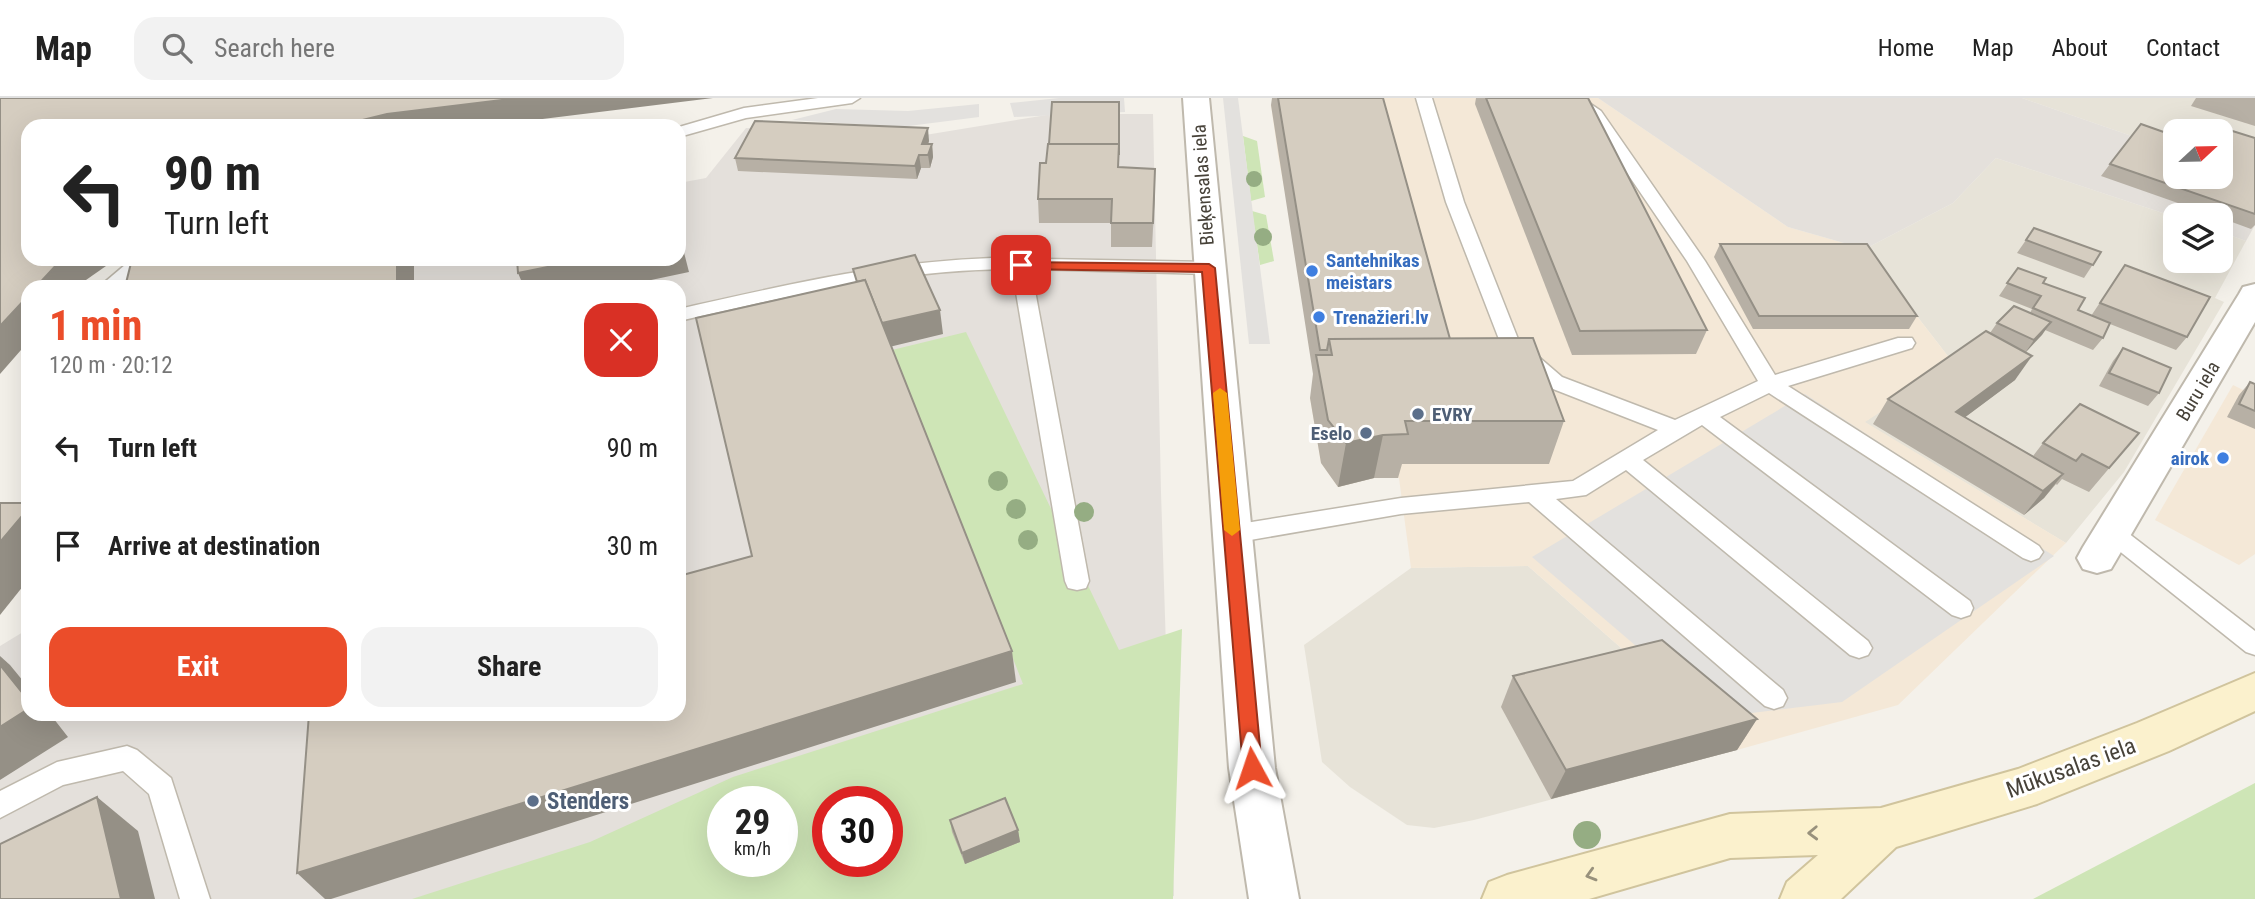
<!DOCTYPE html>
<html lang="en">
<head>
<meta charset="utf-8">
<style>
	body { margin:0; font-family:"Roboto Condensed",sans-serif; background:#f2f2f2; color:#222; height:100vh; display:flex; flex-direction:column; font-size:26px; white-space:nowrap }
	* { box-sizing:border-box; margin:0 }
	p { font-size:23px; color:#767676 }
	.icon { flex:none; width:38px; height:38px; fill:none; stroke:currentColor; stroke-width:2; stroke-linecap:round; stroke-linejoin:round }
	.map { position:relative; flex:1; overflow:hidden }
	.side { position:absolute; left:21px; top:182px; width:665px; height:441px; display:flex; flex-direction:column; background:#fff; border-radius:21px; box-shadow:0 7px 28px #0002 }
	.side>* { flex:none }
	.guide { position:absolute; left:21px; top:21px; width:665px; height:147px; border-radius:21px; box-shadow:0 7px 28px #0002; background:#fff; color:#222; overflow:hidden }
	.needle { width:46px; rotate:68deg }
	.fabs { position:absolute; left:2163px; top:21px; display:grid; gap:14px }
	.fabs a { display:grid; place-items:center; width:70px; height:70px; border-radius:14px; background:#fff; box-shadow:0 7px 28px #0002; font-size:35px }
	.speed { position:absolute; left:707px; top:688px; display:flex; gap:14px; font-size:35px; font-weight:700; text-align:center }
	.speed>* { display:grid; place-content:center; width:91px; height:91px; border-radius:50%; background:#fff; box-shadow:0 7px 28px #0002; line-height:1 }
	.speed small { font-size:18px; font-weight:400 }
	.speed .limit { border:10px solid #d22; background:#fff; color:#111 }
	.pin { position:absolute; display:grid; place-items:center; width:60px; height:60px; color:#fff; margin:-30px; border-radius:14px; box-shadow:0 4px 10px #0006 }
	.me { position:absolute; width:77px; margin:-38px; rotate:355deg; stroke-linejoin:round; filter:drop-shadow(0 0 5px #0008) }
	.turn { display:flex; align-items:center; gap:24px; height:147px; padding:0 28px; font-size:32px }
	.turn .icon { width:91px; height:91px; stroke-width:2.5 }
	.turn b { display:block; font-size:49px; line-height:60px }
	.round { display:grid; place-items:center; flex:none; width:74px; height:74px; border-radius:21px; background:#f2f2f2 }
	.summary { display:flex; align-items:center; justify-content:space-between; height:119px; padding:0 28px }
	h1 { font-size:42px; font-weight:700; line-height:52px; color:#eb4d2a }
	.cta { display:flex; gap:14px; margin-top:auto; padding:14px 28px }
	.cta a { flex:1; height:80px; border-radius:21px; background:#eb4d2a; color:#fff; font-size:28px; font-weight:700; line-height:80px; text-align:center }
	.cta a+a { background:#f2f2f2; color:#222 }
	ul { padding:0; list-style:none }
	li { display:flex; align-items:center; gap:21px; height:98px; padding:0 28px }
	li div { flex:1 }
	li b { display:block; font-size:26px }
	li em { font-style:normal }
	header { display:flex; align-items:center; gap:42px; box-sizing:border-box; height:98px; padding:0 35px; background:#fff; border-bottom:2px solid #e0e0e0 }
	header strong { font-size:33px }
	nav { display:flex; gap:38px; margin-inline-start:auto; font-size:24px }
	.search { width:490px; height:63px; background:#f2f2f2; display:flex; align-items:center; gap:18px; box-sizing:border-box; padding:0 24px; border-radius:21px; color:#767676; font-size:26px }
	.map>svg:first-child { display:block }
	.residential { fill:#e7e3d8 }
	.commercial { fill:#f4e8d7 }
	.industrial { fill:#e4e0db; fill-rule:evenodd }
	.green { fill:#cee5b6; fill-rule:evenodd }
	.parking { fill:#e3e1de }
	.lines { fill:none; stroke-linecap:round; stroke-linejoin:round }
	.lane-casing { stroke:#bfb9ad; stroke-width:3 }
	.street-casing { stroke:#bfb9ad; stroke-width:4 }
	.secondary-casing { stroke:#d0c49d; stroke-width:4 }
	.lane { fill:#fff; fill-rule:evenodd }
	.street { fill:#fff; fill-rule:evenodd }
	.secondary { fill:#fbf1cd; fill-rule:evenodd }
	.tree { fill:#95ad83 }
	.wall { fill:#b7b0a5 }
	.shaded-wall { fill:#959086 }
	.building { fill:#d5cdc0; stroke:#959086; stroke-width:2 }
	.oneway { stroke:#98917c }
	.route { fill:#eb4d2a; stroke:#99321b; stroke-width:2 }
	.slow { fill:#f59e0b }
	.shop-dot { fill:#3f7fe0; stroke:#fff; stroke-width:2.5 }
	.service-dot { fill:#5c6f8a; stroke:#fff; stroke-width:2.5 }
	.labels { text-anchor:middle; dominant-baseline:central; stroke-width:6; stroke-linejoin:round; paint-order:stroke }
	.street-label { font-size:19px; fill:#474239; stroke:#fff }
	.shop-label { font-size:19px; font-weight:bold; fill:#366cbe; stroke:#fff; text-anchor:start }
	.service-label { font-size:19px; font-weight:bold; fill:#4e5e75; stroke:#fff; text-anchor:start }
	.near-street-label { font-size:23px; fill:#474239; stroke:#fff }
	.near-service-label { font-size:23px; font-weight:bold; fill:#4e5e75; stroke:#fff; text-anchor:start }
</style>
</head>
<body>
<header>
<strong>Map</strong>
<div class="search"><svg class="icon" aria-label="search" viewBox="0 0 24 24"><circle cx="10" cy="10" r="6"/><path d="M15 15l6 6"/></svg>Search here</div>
<nav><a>Home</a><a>Map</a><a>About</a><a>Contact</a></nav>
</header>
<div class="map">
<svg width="2255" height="801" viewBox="0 0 2255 801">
	<rect width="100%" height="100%" fill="#f4f1ea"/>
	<!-- residential -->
	<g class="residential">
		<path d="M 2022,0 L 2255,0 L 2255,80 L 2221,68 L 2221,33 L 2175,33 L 2175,53 Z"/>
		<path d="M 1996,60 L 2175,119 L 2175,163 L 2221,163 L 2221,134 L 2246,143 L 2215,200 L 2224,204 L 2124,374 L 2066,445 L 1864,324 L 1954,266 L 1865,151 L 1953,105 Z"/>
		<path d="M 1528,468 L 1737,652 L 1474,722 L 1434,730 L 1407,727 L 1350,689 L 1322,664 L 1304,547 L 1411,470 Z"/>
	</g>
	<!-- commercial -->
	<g class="commercial">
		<path d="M 1276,0 L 1598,0 L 1788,129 L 1865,151 L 1954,266 L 1865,324 L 2066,445 L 1898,607 L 1737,652 L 1528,468 L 1411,470 L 1399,380 L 1374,380 L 1338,389 L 1321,365 L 1310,300 L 1324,300 L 1278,57 L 1271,7 L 1276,6 Z"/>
		<path d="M 2233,287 L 2255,298 L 2255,456 L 2239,467 L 2155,422 Z"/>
	</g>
	<!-- industrial -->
	<g class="industrial">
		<path d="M 1598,0 L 2022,0 L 2175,53 L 2175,79 L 2255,80 L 2255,127 L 2246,143 L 2221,134 L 2221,117 L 2175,119 L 1996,60 L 1953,105 L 1865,151 L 1788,129 Z"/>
		<path d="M 1053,16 L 1153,16 L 1161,394 L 1174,798 L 1148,801 L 0,801 L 0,548 L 28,531 L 28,616 L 679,616 L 679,189 L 138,189 L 217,161 L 679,161 L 679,85 L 706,80 L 746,30 L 919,38 ZM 723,704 L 782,704 L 782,763 L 723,763 ZM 828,704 L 887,704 L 887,763 L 828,763 Z"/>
	</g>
	<!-- green -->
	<g class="green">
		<path d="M 1243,38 L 1257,43 L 1265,99 L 1251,103 Z"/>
		<path d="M 1252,113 L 1266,117 L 1274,163 L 1260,167 Z"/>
		<path d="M 966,234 L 1119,552 L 1182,531 L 1173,801 L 412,801 L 590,744 L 733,679 L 1023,586 L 892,252 ZM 723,704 L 782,704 L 782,763 L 723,763 ZM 828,704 L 887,704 L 887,763 L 828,763 Z"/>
		<path d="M 2255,685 L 2255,801 L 2033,801 Z"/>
	</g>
	<!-- parking -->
	<g class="parking">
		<path d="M 1059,0 L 1124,0 L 1125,14 L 1014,19 L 1010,5 Z"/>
		<path d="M 1223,0 L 1238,0 L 1270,246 L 1249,246 Z"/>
		<path d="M 979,6 L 979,19 L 901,29 L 792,22 L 836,11 L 908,13 Z"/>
		<path d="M 1805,296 L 2054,458 L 1842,604 L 1719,619 L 1532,459 Z"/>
	</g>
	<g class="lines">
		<!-- lane casing -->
		<g class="lane-casing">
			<g id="lane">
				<path d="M 818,0 L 860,0 L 852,5 L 746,20 L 679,39 L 679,29 L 744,10 Z"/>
				<path d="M 1416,0 L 1432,0 L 1464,104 L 1518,241 L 1562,279 L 1675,322 L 1758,283 L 1687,163 L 1589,19 L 1563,0 L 1582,0 L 1601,13 L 1705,163 L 1775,277 L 1898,240 L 1912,240 L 1915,245 L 1912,250 L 1788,288 L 2039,448 L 2043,454 L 2039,460 L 2031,463 L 2023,460 L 1769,295 L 1720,319 L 1970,503 L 1973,510 L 1970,517 L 1961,520 L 1952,517 L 1702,327 L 1643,362 L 1868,543 L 1872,550 L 1868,557 L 1859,560 L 1850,557 L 1626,372 L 1586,397 L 1556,401 L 1783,592 L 1787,600 L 1783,608 L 1774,611 L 1765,608 L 1529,404 L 1401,416 L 1233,445 L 1225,442 L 1221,436 L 1225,430 L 1233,427 L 1401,400 L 1573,383 L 1658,332 L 1548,289 L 1502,249 L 1446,104 Z"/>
				<path d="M 992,160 L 1209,164 L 1218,170 L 1209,176 L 1031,171 L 1089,483 L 1086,490 L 1077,492 L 1068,490 L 1065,483 L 1012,171 C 891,172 795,197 679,223 L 679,211 C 786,187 881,164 992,160 Z"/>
				<path d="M 132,161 L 152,161 L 121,189 L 99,189 Z"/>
				<path d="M 2111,425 L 2119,428 L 2255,533 L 2255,557 L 2246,554 L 2103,440 L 2099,434 L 2103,428 Z"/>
				<path d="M 127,648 L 137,652 L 171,680 L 210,801 L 180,801 L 149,696 L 123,673 L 63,687 L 0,720 L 0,693 L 57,664 Z"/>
			</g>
		</g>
		<!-- street casing -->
		<g class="street-casing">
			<g id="street">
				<path d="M 1183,0 L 1209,0 L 1275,670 L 1299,801 L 1249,801 L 1229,670 Z"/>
				<path d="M 2255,186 L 2255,224 L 2111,471 L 2097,475 L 2083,471 L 2077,460 L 2083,449 L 2239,196 L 2243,189 Z"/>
			</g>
		</g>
		<!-- secondary casing -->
		<g class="secondary-casing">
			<path id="secondary" d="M 2255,575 L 2255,613 L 2169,653 L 2037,706 L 1896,749 L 1841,801 L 1780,801 L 1787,784 L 1818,757 L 1730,760 L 1589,801 L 1482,801 L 1489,784 L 1507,777 L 1730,716 L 1881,710 L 2018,671 L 2137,625 Z"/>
		</g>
		<!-- lane -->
		<use href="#lane" class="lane"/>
		<!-- street -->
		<use href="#street" class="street"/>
		<!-- secondary -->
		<use href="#secondary" class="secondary"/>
	</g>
	<!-- trees -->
	<g class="tree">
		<circle cx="1254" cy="81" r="8"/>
		<circle cx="1263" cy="139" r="9"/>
		<circle cx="998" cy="383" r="10"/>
		<circle cx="1016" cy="411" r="10"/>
		<circle cx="1084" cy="414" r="10"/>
		<circle cx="1028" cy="442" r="10"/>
		<circle cx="1587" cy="737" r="14"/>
	</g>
	<!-- wall -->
	<g class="wall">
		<path d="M 1272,0 L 1383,0 L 1450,241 L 1564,323 L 1549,366 L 1402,366 L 1398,380 L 1374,380 L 1338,389 L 1321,365 L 1310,300 L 1313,276 L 1271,7 Z"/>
		<path d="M 1476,0 L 1588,0 L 1707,232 L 1696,256 L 1572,257 L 1475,6 Z"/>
		<path d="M 2196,0 L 2255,0 L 2255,28 L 2191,8 Z"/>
		<path d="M 2255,40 L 2255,127 L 2251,131 L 2221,120 L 2221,117 L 2212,117 L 2101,78 L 2110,66 L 2175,79 Z"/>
		<path d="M 929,43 L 928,46 L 932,46 L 933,59 L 930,70 L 921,70 L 917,81 L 738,73 L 735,60 Z"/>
		<path d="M 1049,46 L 1120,70 L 1155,71 L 1152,149 L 1111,149 L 1111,125 L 1039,125 L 1038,101 Z"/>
		<path d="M 2026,142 L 2101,154 L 2084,180 L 2017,155 Z"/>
		<path d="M 1720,146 L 1917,218 L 1909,231 L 1753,231 L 1714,159 Z"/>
		<path d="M 2125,167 L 2187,239 L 2176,252 L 2110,226 L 2103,240 L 2093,252 L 2045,232 L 2026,254 L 2015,282 L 1965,319 L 2033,358 L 2043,345 L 2139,335 L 2089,394 L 2062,381 L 2057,387 L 2056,386 L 2044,400 L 2024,417 L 1873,326 L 1888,301 L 1990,235 L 1997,225 L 2030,215 L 2032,211 L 1999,198 L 2018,170 L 2043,185 L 2078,212 L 2091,218 Z"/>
		<path d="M 2123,250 L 2159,295 L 2148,308 L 2099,288 L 2113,263 Z"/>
		<path d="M 2250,284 L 2255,286 L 2255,331 L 2227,319 L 2239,297 Z"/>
		<path d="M 1513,578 L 1757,621 L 1737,652 L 1551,701 L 1501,609 Z"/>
		<path d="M 950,722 L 1018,732 L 1020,744 L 965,766 L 952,734 Z"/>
	</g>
	<!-- shaded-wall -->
	<g class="shaded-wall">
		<path d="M 519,0 L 713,0 L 485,28 L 338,28 L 387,16 Z"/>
		<path d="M 928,30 L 929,43 L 924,58 L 922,46 Z"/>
		<path d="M 932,46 L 933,59 L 930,70 L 928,57 Z"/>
		<path d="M 919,57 L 921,70 L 917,81 L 915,68 Z"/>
		<path d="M 1155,71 L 1155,94 L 1152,149 L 1153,125 Z"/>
		<path d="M 679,135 L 689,174 L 618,189 L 524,189 L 518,175 L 587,161 L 679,161 Z"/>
		<path d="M 63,161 L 116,161 L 76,189 L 36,189 L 59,164 Z"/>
		<rect x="397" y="161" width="17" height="28"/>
		<path d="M 28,198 L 28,244 L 0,276 L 0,228 Z"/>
		<path d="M 940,212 L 943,236 L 885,250 L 880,226 Z"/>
		<path d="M 2051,224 L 2042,237 L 2025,255 L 2034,242 Z"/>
		<path d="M 2032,258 L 2015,282 L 1944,335 L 1956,314 Z"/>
		<path d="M 1383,337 L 1374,380 L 1338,389 L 1346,345 Z"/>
		<path d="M 2063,376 L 2044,400 L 2024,417 L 2043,393 Z"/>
		<path d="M 28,411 L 28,482 L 0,517 L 0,444 Z"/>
		<path d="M 1012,553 L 1016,584 L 331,801 L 325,801 L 297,775 Z"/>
		<path d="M 0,558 L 10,567 L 28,589 L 28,602 L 0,567 Z"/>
		<path d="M 28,611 L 28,616 L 50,616 L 68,639 L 0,682 L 0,629 Z"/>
		<path d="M 1757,621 L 1737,652 L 1551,701 L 1566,672 Z"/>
		<path d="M 97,699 L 138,733 L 155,801 L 121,801 Z"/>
		<path d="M 1018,732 L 1020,744 L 965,766 L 962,755 Z"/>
	</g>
	<!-- building -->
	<g class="building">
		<path d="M 0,0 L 519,0 L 387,16 L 338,28 L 28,28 L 28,161 L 63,161 L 59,164 L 36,189 L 28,189 L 28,198 L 0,228 Z"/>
		<path d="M 1278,0 L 1383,0 L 1450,241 L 1329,241 L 1327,252 L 1320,252 Z"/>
		<path d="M 1486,0 L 1588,0 L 1707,232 L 1580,233 Z"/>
		<path d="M 1052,4 L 1119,4 L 1119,57 L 1119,46 L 1049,46 Z"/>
		<path d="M 755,23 L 928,30 L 922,46 L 932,46 L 928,57 L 919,57 L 915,68 L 735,60 Z"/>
		<path d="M 2141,26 L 2175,38 L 2175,79 L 2221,79 L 2221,38 L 2226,31 L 2255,40 L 2255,116 L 2110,66 Z"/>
		<path d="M 1048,46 L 1119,46 L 1118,69 L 1155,71 L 1153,125 L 1111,125 L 1112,101 L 1038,101 L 1040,65 L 1046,65 Z"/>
		<path d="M 2034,130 L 2101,154 L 2093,167 L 2026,142 Z"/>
		<path d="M 1720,146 L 1867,146 L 1917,218 L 1759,218 Z"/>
		<path d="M 915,157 L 940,212 L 882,225 L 865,182 L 857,184 L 853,171 Z"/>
		<path d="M 132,161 L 397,161 L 397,189 L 125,189 Z"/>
		<path d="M 517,161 L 587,161 L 518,175 Z"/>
		<path d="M 2125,167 L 2210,199 L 2187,239 L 2100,205 Z"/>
		<path d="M 2018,170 L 2046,180 L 2043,185 L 2085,200 L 2078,212 L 2110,225 L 2103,240 L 2033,210 L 2041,198 L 2007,185 Z"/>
		<path d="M 865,182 L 1012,553 L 297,775 L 309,616 L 679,616 L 679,478 L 752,458 L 696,220 Z"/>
		<path d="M 2014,208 L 2051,224 L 2034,242 L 1997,225 Z"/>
		<path d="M 1986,233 L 2032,258 L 1956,314 L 2063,376 L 2043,393 L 1888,301 Z"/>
		<path d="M 1533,240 L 1564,323 L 1405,323 L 1408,336 L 1383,337 L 1346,345 L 1328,322 L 1316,257 L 1332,257 L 1329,241 Z"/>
		<path d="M 2123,250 L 2171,270 L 2159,295 L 2109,275 Z"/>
		<path d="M 2250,284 L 2255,286 L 2255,313 L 2239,306 Z"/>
		<path d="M 2080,306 L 2139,335 L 2109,370 L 2082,356 L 2076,363 L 2043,345 Z"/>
		<path d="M 0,405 L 28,405 L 28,411 L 0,444 Z"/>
		<path d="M 1662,542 L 1757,621 L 1566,672 L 1513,578 Z"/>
		<path d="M 0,567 L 28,602 L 28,611 L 0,629 Z"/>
		<path d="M 97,699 L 121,801 L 0,801 L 0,746 Z"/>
		<path d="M 1005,700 L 1018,732 L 962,755 L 950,722 Z"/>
	</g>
	<!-- one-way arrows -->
	<defs><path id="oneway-chevron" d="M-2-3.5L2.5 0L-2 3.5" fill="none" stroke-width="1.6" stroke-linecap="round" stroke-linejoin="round" transform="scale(1.75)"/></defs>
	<g class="oneway">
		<use href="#oneway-chevron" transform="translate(1813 735) rotate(178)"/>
		<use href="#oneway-chevron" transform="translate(1591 777) rotate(164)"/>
	</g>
	<!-- route -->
	<path class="route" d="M 1016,164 L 1209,166 L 1215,170 L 1262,670 L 1259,676 L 1252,678 L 1246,676 L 1243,670 L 1202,174 L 1021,171 L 1016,170 Z"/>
	<!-- slow -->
	<path class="slow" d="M 1220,290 L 1227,295 L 1240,432 L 1232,438 L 1224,432 L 1213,295 Z"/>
	<!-- markers -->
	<g class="shop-dot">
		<circle cx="1312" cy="173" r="7"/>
		<circle cx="1319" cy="219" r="7"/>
		<circle cx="2223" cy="360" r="7"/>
	</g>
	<g class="service-dot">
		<circle cx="1418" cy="316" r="7"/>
		<circle cx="1366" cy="335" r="7"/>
		<circle cx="533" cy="703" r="7"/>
	</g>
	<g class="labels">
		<!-- street labels -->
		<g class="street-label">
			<text transform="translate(1203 87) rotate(-94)">Bieķensalas iela</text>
			<text transform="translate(2198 293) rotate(-59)">Buru iela</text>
		</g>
		<!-- shop labels -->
		<g class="shop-label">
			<text x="1326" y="162">Santehnikas<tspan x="1326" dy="22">meistars</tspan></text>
			<text x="1333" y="219">Trenažieri.lv</text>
			<text x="2209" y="360" text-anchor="end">airok</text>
		</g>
		<!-- service labels -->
		<g class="service-label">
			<text x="1432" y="316">EVRY</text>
			<text x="1352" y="335" text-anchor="end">Eselo</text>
		</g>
		<!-- near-street labels -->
		<g class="near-street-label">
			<text transform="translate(2071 670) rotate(-20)">Mūkusalas iela</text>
		</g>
		<!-- near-service labels -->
		<g class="near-service-label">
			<text x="547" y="703">Stenders</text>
		</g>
	</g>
</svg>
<div class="fabs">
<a><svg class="needle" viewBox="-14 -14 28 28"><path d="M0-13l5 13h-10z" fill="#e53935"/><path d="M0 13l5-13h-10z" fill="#767676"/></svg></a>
<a><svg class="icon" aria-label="layers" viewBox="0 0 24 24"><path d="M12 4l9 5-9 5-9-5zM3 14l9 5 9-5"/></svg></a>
</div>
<div class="speed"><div>29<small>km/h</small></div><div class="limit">30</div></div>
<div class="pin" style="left:1021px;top:167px;background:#d93025"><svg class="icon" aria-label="arrive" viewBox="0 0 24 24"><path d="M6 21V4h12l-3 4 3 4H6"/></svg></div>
<svg class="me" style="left:1252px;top:670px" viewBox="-20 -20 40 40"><path d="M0-17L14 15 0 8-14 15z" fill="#eb4d2a" stroke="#fff" stroke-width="4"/></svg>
<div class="guide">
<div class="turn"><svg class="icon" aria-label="left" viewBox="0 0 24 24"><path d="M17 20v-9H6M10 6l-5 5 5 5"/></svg><div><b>90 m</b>Turn left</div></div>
</div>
<section class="side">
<div class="summary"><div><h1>1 min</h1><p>120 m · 20:12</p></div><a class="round" style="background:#d93025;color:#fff"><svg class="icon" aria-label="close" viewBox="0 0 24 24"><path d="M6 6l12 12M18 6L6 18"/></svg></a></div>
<ul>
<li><svg class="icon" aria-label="left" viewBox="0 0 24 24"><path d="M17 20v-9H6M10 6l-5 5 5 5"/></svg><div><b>Turn left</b></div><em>90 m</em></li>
<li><svg class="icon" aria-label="arrive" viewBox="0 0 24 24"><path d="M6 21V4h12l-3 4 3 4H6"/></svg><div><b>Arrive at destination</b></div><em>30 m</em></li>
</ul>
<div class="cta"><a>Exit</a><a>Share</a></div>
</section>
</div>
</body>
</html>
